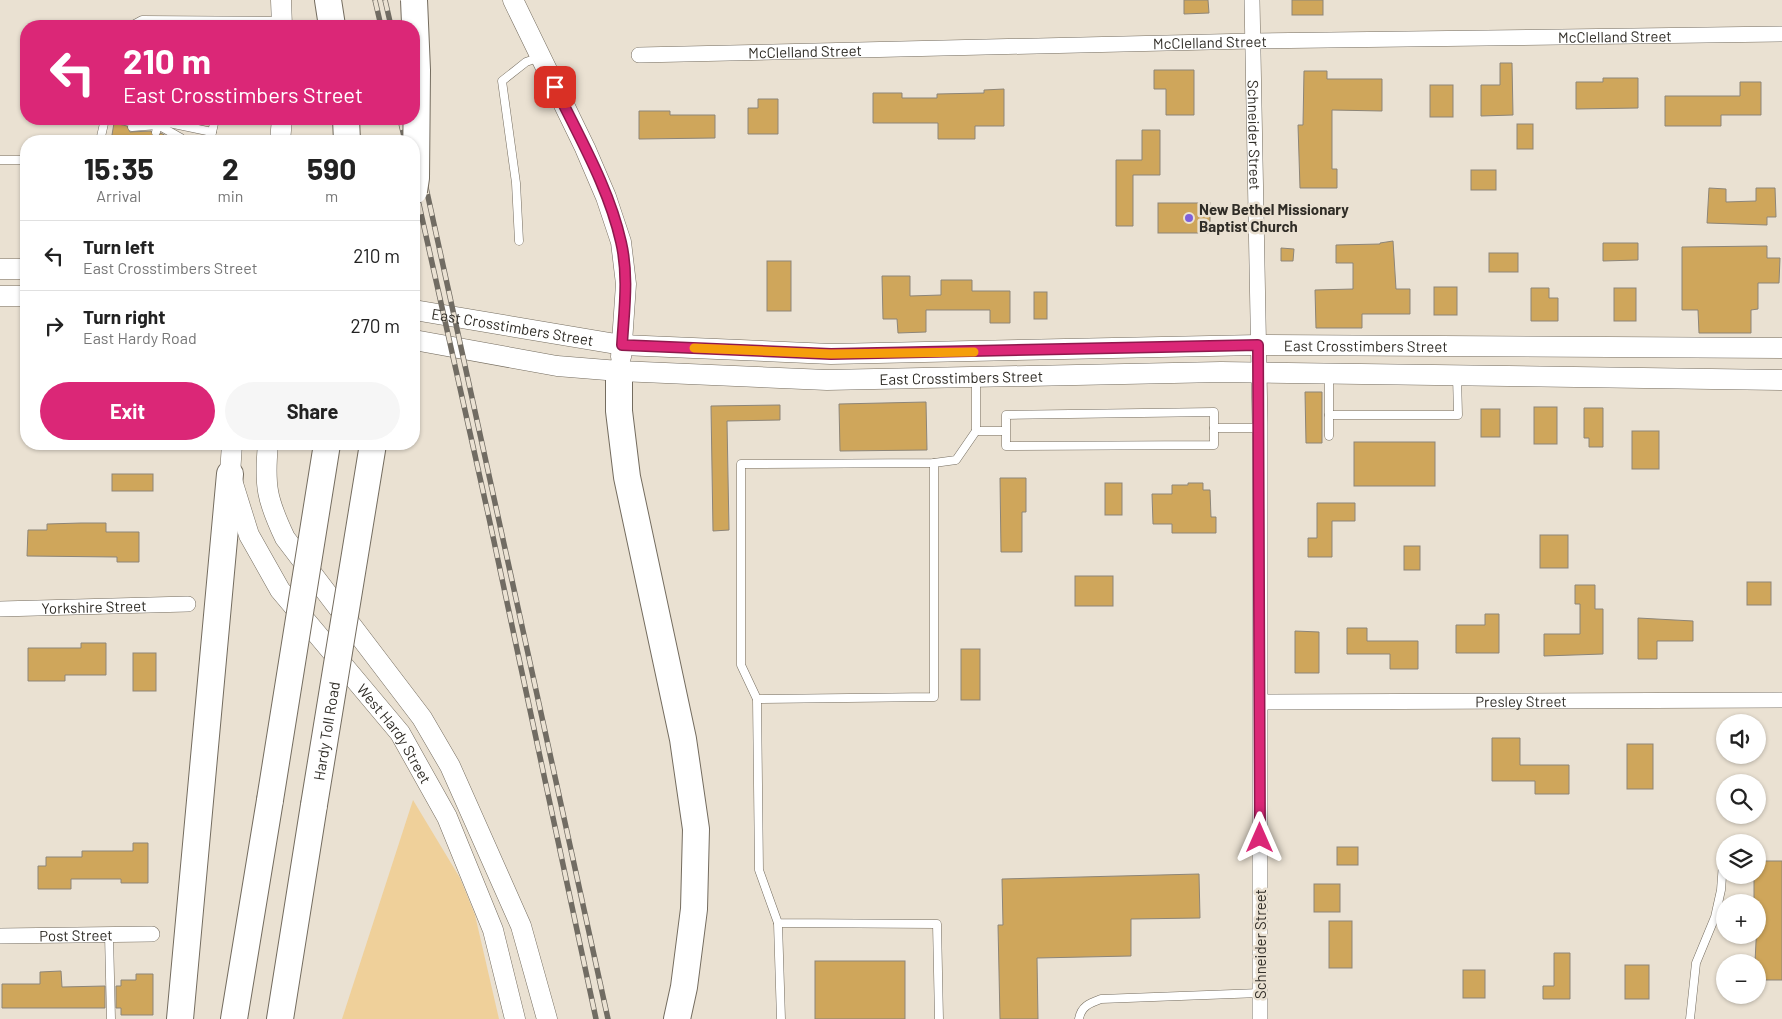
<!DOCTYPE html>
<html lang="en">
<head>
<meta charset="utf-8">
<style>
	body { margin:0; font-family:Barlow,sans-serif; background:#f6f6f6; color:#222; height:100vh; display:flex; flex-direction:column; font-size:19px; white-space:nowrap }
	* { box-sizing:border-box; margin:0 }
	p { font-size:16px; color:#767676 }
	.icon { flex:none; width:28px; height:28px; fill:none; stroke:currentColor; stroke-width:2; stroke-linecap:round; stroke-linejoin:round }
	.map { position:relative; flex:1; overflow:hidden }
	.sheet { position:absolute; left:20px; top:135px; width:400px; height:315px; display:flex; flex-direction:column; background:#fff; border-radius:20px; box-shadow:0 1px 4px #0004 }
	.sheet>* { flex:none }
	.hud { position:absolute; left:20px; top:20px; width:400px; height:105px; border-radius:20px; box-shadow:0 1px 4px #0004; background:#db2777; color:#fff; overflow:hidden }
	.tools { position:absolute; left:1716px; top:714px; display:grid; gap:10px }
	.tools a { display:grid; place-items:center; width:50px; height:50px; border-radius:50%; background:#fff; box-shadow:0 1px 4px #0004; font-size:25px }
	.pin { position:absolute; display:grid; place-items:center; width:42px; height:42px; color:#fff; margin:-21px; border-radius:10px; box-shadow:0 2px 8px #0006 }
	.me { position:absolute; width:55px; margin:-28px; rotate:0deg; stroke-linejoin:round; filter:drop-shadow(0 0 4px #0008) }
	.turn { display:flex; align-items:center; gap:18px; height:105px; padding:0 20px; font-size:22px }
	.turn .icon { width:65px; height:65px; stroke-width:2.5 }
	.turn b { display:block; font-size:35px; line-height:42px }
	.eta { display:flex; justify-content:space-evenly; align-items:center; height:85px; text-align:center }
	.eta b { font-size:30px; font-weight:700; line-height:35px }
	.primary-button { display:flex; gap:10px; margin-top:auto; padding:10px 20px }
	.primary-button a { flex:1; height:58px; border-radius:30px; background:#db2777; color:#fff; font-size:20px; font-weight:700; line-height:58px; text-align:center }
	.primary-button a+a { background:#f6f6f6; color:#222 }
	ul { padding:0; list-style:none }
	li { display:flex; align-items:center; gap:15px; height:70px; padding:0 20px; border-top:1px solid #e0e0e0 }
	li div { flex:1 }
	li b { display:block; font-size:19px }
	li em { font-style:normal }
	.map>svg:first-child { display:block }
	.green { fill:#efd09a }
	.building { fill:#cfa65b; stroke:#8d8578 }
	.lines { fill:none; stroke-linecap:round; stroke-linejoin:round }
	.service-casing { stroke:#746c5f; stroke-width:9 }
	.minor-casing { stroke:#746c5f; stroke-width:16 }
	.secondary-casing { stroke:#746c5f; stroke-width:21 }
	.motorway-casing { stroke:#746c5f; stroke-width:28 }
	.service { stroke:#fff; stroke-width:8 }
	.minor { stroke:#fff; stroke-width:15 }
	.secondary { stroke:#fff; stroke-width:20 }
	.motorway { stroke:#fff; stroke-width:26 }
	.rail-casing { stroke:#716c63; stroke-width:5.5 }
	.rail { stroke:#eae1d2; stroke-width:4; stroke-dasharray:11; stroke-linecap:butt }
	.motorway-bridge-casing { stroke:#746c5f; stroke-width:28; stroke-linecap:butt }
	.motorway-bridge { stroke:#fff; stroke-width:26 }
	.route-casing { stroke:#8e194d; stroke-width:12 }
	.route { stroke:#db2777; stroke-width:9 }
	.slow { stroke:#f59e0b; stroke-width:9 }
	.poi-dot { fill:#7e60db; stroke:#eae1d2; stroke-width:2 }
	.labels { text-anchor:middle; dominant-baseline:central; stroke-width:5; stroke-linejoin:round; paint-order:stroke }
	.street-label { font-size:15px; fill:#302d27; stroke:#eae1d2 }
	.poi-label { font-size:15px; font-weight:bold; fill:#302d27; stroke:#eae1d2; text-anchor:start }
</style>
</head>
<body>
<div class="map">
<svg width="1782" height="1019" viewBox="0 0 1782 1019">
	<rect width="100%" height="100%" fill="#eae1d2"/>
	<!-- green -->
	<path class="green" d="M 413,800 L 460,878 L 475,915 L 499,1019 L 342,1019 Z"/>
	<!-- building -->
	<g class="building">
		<path d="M 1184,0 L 1208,0 L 1209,13 L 1184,14 Z"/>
		<rect x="1292" y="0" width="31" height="15"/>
		<path d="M 1500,63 L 1512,63 L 1513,115 L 1481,116 L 1481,85 L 1500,85 Z"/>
		<path d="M 1154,70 L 1194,70 L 1194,115 L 1166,115 L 1166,89 L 1154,89 Z"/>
		<path d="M 1304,71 L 1327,71 L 1327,79 L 1382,79 L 1382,111 L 1332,110 L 1332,169 L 1337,169 L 1337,188 L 1300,188 L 1298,125 L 1303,125 Z"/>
		<path d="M 1603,78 L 1638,78 L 1638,108 L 1576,109 L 1576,82 L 1603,82 Z"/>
		<path d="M 1740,82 L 1761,82 L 1761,115 L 1721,115 L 1721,126 L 1665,126 L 1665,96 L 1740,96 Z"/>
		<rect x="1430" y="85" width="23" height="32"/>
		<path d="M 1004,89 L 1004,126 L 975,126 L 975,139 L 938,139 L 938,123 L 873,123 L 873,93 L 902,93 L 902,98 L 937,98 L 937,94 L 984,93 L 984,90 Z"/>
		<path d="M 758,99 L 778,99 L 778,134 L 748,134 L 748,108 L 758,108 Z"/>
		<path d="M 639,111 L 670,111 L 670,115 L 715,115 L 715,138 L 639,139 Z"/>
		<path d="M 114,123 L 127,126 L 130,132 L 151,131 L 155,137 L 161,133 L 171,139 L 171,141 L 111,141 Z"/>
		<rect x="1517" y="124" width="16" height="25"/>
		<path d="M 1142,130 L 1160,130 L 1160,175 L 1133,175 L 1133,226 L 1116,226 L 1116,160 L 1142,160 Z"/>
		<rect x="1471" y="170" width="25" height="20"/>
		<path d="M 1709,188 L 1726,189 L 1726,202 L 1756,201 L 1756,188 L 1775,188 L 1776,217 L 1767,217 L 1767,225 L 1707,223 Z"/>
		<rect x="1158" y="203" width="52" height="30"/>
		<path d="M 1393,241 L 1396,289 L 1410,289 L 1410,314 L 1362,314 L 1362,328 L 1316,328 L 1315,290 L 1353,289 L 1353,263 L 1336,263 L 1336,245 L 1380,244 L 1380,243 Z"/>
		<path d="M 1603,243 L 1638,243 L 1638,260 L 1603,261 Z"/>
		<path d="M 1767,246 L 1767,258 L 1780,258 L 1779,283 L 1758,283 L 1758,309 L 1751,310 L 1751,333 L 1699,333 L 1698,310 L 1682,310 L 1682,247 Z"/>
		<path d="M 1281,248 L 1294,249 L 1293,261 L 1281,261 Z"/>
		<rect x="1489" y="253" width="29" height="19"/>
		<rect x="767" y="261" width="24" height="50"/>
		<path d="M 882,276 L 910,276 L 910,296 L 941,295 L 941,280 L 972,280 L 972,291 L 1010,291 L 1010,323 L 990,323 L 990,310 L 926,310 L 926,332 L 898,333 L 897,319 L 883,319 Z"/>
		<rect x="1434" y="287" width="23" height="28"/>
		<path d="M 1531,288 L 1549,288 L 1549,298 L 1558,298 L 1558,321 L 1531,321 Z"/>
		<rect x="1614" y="288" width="22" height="33"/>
		<rect x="1034" y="292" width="13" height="27"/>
		<path d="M 1305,392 L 1322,392 L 1322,443 L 1306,443 Z"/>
		<path d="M 926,402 L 927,450 L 840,451 L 839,404 Z"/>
		<path d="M 780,405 L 780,420 L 727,421 L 729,530 L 713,531 L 711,406 Z"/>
		<rect x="1534" y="407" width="23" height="37"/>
		<path d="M 1584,408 L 1603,408 L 1603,447 L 1589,447 L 1589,438 L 1584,438 Z"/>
		<rect x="1481" y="409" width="19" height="28"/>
		<rect x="1632" y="431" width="27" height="38"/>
		<rect x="1354" y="442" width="81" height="44"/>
		<rect x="112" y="474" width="41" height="17"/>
		<path d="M 1000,478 L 1026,478 L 1026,512 L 1022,512 L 1022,552 L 1001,552 Z"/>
		<rect x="1105" y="483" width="17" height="32"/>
		<path d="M 1188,483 L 1203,483 L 1203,490 L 1210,490 L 1211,517 L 1216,517 L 1216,533 L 1172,533 L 1172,524 L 1153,524 L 1152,494 L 1172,494 L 1172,485 L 1188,485 Z"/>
		<path d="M 1317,503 L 1355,503 L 1355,521 L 1332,521 L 1332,557 L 1308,557 L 1308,538 L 1317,538 Z"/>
		<path d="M 81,523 L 106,523 L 106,532 L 139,532 L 139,562 L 117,562 L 117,557 L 27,556 L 28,530 L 47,530 L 47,524 Z"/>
		<rect x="1540" y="535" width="28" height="33"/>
		<rect x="1404" y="546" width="16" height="24"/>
		<rect x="1075" y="576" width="38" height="30"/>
		<rect x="1747" y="582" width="24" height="23"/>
		<path d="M 1575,585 L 1595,585 L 1595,609 L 1603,609 L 1603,654 L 1544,656 L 1544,634 L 1580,634 L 1580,604 L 1575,604 Z"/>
		<path d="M 1485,614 L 1499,614 L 1499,653 L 1456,653 L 1456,625 L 1485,625 Z"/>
		<path d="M 1638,618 L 1693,621 L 1693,641 L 1657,641 L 1657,659 L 1638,659 Z"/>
		<path d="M 1347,628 L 1367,628 L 1367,641 L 1418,641 L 1418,669 L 1390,669 L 1390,654 L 1347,654 Z"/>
		<path d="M 1295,631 L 1319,632 L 1319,673 L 1295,673 Z"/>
		<path d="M 81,643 L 106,643 L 106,675 L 65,675 L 65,681 L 28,681 L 28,648 L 81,648 Z"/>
		<rect x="961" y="649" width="19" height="51"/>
		<rect x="133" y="653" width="23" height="38"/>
		<path d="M 1492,738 L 1520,738 L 1520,765 L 1569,765 L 1569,794 L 1535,794 L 1535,781 L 1492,781 Z"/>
		<rect x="1627" y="744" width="26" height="45"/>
		<path d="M 133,843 L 148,843 L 148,883 L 121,883 L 121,879 L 71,879 L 71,889 L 38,889 L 38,866 L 46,866 L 46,857 L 82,857 L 82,851 L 133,851 Z"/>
		<rect x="1337" y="847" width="21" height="18"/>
		<path d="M 1758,861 L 1782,861 L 1782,980 L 1758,980 L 1758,962 L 1755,962 L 1758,902 L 1754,902 L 1754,875 L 1758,875 Z"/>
		<path d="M 1199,874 L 1200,918 L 1131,919 L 1131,956 L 1037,958 L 1038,1019 L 1000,1019 L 998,925 L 1003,925 L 1002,879 Z"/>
		<rect x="1314" y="884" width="26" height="28"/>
		<rect x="1329" y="921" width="23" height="47"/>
		<path d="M 1554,953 L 1570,953 L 1570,999 L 1543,999 L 1543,986 L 1554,986 Z"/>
		<rect x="815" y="961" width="90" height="58"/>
		<rect x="1625" y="965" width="24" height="34"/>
		<rect x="1463" y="970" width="22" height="28"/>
		<path d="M 61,971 L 62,987 L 105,986 L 105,1008 L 2,1008 L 2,984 L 40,984 L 40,972 Z"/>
		<path d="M 136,974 L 153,974 L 153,1015 L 121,1015 L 121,1008 L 116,1008 L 116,986 L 121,986 L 121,980 L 136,980 Z"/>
	</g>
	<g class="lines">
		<!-- service casing -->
		<g class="service-casing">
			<g id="service">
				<path d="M 131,26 L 142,20 L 280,21"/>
				<path d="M 150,119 L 212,132"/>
				<path d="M 132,127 L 158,125 L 160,121"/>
				<path d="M 156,132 L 158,125 L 181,138"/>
				<path d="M 100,141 L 105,119"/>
				<path d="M 210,141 L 215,119"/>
				<path d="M 0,160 L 26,160"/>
				<path d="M 519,241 L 516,183 L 502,81 L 526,62 L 540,57"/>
				<path d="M 1329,374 L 1329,436"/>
				<path d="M 1329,415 L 1458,415 L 1457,376"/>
				<path d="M 1214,428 L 1260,428"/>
				<path d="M 976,431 L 1006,431 L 1006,415 L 1214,412 L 1214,445 L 1006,446 L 1006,431"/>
				<path d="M 757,699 L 934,697 L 934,463"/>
				<path d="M 778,923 L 781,1019"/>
				<path d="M 109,935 L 111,1019"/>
				<path d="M 939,1019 L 937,924 L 778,923 L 759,870 L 757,699 L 741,665 L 741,464 L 934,463 L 956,460 L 976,431 L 976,379"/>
				<path d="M 1079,1019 C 1081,1006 1090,1003 1101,999 L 1260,993"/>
				<path d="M 1690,1019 L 1696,963 L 1715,917 L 1721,890 L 1723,863"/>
			</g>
		</g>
		<!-- minor casing -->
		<g class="minor-casing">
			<g id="minor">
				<path id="s1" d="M 1252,0 L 1260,424 L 1260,1019"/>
				<path id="s2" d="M 639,55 L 1253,41 L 1782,34"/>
				<path id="s3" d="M 0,609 L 188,604"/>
				<path id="s4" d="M 1261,702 L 1782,700"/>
				<path id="s5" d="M 0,936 L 152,934"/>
			</g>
		</g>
		<!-- secondary casing -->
		<g class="secondary-casing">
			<g id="secondary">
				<path d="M 281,0 L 282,26"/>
				<path d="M 513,0 L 585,148 L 606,197 L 621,242 L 626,284 L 621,357"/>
				<path d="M 280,141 L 282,119"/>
				<path d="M 0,269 L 26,269"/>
				<path d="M 0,296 L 26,296"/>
				<path id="s6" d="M 414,310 L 622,345 L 831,354 L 1258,345 L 1782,348"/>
				<path id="s7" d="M 414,340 L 557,366 L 619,371 L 827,380 L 1221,372 L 1782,380"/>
				<path id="s8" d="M 232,444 L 230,474 L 249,535 L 280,590 L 400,733 L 447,817 L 493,930 L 515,1019"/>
				<path d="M 268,444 C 264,486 267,500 285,538 L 422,718 L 450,766 L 521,926 L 547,1019"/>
			</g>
		</g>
		<!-- motorway casing -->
		<g class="motorway-casing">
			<g id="motorway">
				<path d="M 328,0 L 332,26"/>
				<path d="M 346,119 L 347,141"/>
				<path d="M 619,371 L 619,411 L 627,477 L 683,739 L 696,829 L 694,909 L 684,987 L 677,1019"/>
				<path d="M 180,1019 L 230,474"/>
				<path d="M 234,1019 L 270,800"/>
				<path d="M 280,1019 L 314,805"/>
			</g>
		</g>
		<!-- service -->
		<use href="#service" class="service"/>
		<!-- minor -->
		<use href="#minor" class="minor"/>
		<!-- secondary -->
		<use href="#secondary" class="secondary"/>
		<!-- motorway -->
		<use href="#motorway" class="motorway"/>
		<!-- rail casing -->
		<g class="rail-casing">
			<g id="rail">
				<path d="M 375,0 L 381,26"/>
				<path d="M 385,0 L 391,26"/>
				<path d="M 400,119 L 405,141"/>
				<path d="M 411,119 L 608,1019"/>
				<path d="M 414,182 L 489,518 L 596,1019"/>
			</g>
		</g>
		<!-- rail -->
		<use href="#rail" class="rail"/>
		<!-- motorway-bridge casing -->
		<g class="motorway-bridge-casing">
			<g id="motorway-bridge">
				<path d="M 414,0 L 417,70 L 416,178 L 414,191"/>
				<path d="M 270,800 L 327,444"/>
				<path id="s9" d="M 314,805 L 373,444"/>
			</g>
		</g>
		<!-- motorway-bridge -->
		<use href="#motorway-bridge" class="motorway-bridge"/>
	</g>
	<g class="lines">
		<!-- route casing -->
		<g class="route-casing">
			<path id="route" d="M 555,87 C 579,137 609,188 621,242 C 629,276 624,311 622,345 L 831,354 L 1258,345 L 1260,838"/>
		</g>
		<!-- route -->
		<use href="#route" class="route"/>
		<!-- slow -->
		<path class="slow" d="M 694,348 L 831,354 L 974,352"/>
	</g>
	<!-- markers -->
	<circle class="poi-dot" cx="1189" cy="218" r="5"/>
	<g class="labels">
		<!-- street labels -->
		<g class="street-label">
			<text stroke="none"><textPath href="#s2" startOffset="976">McClelland Street</textPath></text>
			<text stroke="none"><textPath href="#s2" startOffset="571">McClelland Street</textPath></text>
			<text stroke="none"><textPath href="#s2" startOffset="166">McClelland Street</textPath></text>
			<text stroke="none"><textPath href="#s1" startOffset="135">Schneider Street</textPath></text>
			<text stroke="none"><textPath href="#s6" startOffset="100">East Crosstimbers Street</textPath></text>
			<text stroke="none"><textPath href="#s6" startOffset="955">East Crosstimbers Street</textPath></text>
			<text stroke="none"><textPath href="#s7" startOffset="550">East Crosstimbers Street</textPath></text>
			<text stroke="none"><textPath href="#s3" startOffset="94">Yorkshire Street</textPath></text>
			<text stroke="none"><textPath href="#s4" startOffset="260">Presley Street</textPath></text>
			<text stroke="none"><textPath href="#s9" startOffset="75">Hardy Toll Road</textPath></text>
			<text stroke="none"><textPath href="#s8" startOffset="341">West Hardy Street</textPath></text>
			<text stroke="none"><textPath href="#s5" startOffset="76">Post Street</textPath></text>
			<text transform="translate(1260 944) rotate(-90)">Schneider Street</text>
		</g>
		<!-- poi labels -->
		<g class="poi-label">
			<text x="1199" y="209">New Bethel Missionary<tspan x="1199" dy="17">Baptist Church</tspan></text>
		</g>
	</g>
</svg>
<div class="tools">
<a><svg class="icon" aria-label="sound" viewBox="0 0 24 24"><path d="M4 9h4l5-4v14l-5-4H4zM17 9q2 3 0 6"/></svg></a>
<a><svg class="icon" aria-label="search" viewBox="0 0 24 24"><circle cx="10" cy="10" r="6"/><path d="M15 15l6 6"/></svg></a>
<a><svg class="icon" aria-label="layers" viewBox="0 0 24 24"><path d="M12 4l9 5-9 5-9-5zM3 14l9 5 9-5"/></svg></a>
<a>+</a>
<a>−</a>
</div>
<div class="pin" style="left:555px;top:87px;background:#d93025"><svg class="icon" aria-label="arrive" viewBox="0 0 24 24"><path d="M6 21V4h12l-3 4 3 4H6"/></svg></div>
<svg class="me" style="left:1260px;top:838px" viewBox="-20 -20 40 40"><path d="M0-17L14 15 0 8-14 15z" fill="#db2777" stroke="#fff" stroke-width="4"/></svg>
<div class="hud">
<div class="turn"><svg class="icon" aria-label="left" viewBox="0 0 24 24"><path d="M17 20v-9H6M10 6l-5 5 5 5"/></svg><div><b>210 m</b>East Crosstimbers Street</div></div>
</div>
<section class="sheet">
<div class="eta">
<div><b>15:35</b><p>Arrival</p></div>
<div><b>2</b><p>min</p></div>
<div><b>590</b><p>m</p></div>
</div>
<ul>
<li><svg class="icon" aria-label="left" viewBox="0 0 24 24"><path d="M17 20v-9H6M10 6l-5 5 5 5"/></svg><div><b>Turn left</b><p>East Crosstimbers Street</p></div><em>210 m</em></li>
<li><svg class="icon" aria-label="right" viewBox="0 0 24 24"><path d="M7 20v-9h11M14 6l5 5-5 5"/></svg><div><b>Turn right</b><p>East Hardy Road</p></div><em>270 m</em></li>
</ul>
<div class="primary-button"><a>Exit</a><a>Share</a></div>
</section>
</div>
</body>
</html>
